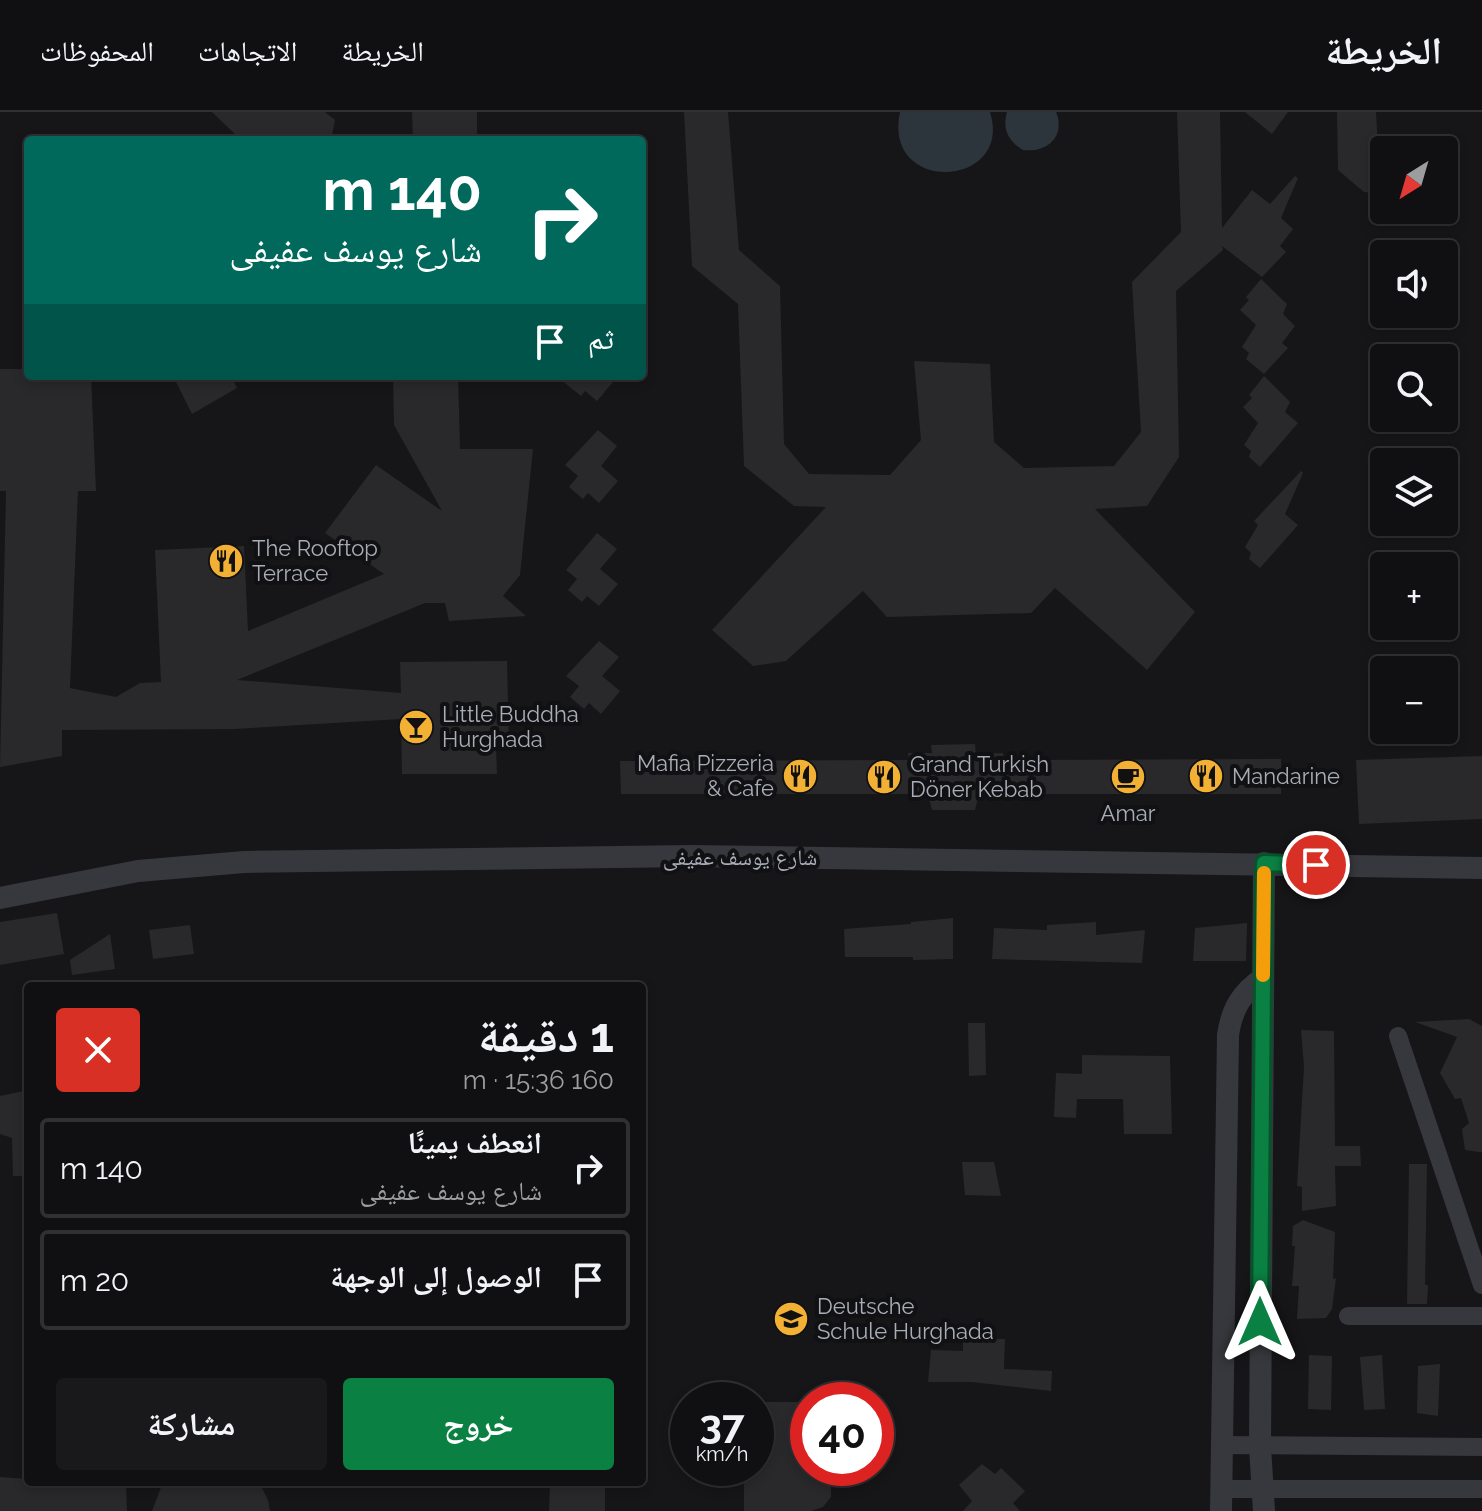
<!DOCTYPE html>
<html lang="ar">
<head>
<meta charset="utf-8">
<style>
	body { margin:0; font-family:Raleway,"Noto Naskh Arabic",sans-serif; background:#19191b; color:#f1f3f6; direction:rtl; height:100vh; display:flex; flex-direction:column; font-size:30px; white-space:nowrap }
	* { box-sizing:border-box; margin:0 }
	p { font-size:26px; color:#9c9d9f }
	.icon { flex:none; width:44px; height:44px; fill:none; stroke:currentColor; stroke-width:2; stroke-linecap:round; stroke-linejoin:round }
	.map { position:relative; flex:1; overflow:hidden; direction:ltr }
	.sheet { position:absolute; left:24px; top:870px; width:622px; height:504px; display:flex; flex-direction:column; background:#101012; border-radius:8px; box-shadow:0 4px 12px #0003,0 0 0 2px #303032; direction:rtl }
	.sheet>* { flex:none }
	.top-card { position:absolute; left:24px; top:24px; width:622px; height:244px; border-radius:8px; box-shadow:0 4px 12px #0003,0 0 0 2px #303032; direction:rtl; background:#00695c; color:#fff; overflow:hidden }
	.needle { width:52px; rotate:217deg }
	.tools { position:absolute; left:1370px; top:24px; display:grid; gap:16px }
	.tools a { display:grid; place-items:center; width:88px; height:88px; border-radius:8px; background:#101012; box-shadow:0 4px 12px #0003,0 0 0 2px #303032; font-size:40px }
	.speed { position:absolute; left:670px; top:1270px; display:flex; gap:16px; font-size:40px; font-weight:700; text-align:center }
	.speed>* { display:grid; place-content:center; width:104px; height:104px; border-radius:50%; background:#101012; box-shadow:0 4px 12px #0003,0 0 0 2px #303032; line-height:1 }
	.speed small { font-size:20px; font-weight:400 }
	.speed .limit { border:12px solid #d22; background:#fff; color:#111 }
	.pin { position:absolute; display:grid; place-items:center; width:68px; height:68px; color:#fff; margin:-34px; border:4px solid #fff; border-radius:50%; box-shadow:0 2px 8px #0007 }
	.me { position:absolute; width:88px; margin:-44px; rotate:0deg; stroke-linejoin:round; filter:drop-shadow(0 0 6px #0008) }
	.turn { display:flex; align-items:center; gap:28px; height:168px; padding:0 32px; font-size:36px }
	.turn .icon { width:104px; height:104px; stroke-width:2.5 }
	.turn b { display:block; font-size:56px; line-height:68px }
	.then { display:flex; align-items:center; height:76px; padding:0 32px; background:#0003; gap:16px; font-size:30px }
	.round { display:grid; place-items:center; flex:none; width:84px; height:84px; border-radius:8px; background:#19191b }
	.overview { display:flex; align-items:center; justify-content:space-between; height:136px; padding:0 32px }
	h1 { font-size:48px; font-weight:700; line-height:60px }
	.button { display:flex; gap:16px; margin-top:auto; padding:16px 32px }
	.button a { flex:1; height:92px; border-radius:8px; background:#0b8043; color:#fff; font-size:32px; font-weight:700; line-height:92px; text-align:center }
	.button a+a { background:#19191b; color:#f1f3f6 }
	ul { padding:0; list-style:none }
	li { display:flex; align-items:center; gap:24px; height:100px; margin:0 16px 12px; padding:0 16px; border:4px solid #303032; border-radius:8px }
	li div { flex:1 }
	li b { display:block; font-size:30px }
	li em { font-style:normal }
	header { display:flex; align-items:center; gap:48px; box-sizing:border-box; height:112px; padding:0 40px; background:#101012; border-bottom:2px solid #303032 }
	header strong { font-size:38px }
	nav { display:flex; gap:44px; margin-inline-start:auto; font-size:28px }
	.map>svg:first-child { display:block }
	.water { fill:#2c353c }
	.building { fill:#29292c }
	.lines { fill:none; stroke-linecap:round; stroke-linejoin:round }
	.minor { stroke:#37383d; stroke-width:18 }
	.tertiary { stroke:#37383d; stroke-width:22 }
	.route-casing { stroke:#07532c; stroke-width:20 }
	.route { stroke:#0b8043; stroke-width:14 }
	.slow { stroke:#f59e0b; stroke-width:14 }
	.labels { text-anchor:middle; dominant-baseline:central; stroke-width:8; stroke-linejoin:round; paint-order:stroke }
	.poi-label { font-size:22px; fill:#a8adb8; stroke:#111113; text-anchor:start }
	.street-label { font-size:22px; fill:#a8adb8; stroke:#111113 }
</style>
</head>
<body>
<header>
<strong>الخريطة</strong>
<nav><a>الخريطة</a><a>الاتجاهات</a><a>المحفوظات</a></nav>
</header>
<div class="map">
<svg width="1482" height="1399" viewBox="0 0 1482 1399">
	<rect width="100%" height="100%" fill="#161618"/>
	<!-- water -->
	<g class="water">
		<path d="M 900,0 L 990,0 C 1014,76 882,84 900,0 Z"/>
		<path d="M 1007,0 L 1056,0 C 1066,24 1047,41 1023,38 C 1008,29 1002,17 1007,0 Z"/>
	</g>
	<!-- building -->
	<g class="building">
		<path d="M 212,0 L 325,0 L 335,8 L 331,28 L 241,28 Z"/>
		<path d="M 412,0 L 477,0 L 477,28 L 413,28 Z"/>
		<path d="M 684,0 L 728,0 L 739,138 L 780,174 L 784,332 L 809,362 L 890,363 L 921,328 L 914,249 L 990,252 L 994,330 L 1024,356 L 1114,354 L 1141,320 L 1132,170 L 1181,120 L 1177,0 L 1220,0 L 1222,116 L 1252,78 L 1270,92 L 1295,64 L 1298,66 L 1281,106 L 1293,117 L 1280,134 L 1286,140 L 1262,165 L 1222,134 L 1223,138 L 1176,179 L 1179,345 L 1147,394 L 1095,397 L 1195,500 L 1147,558 L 1055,476 L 1031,501 L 887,505 L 863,479 L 786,549 L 753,554 L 712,518 L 826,395 L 794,394 L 744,354 L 738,192 L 692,154 Z"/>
		<path d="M 1245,0 L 1288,0 L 1272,22 Z"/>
		<path d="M 1337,0 L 1376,0 L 1378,38 L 1384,38 L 1384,82 L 1364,80 L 1338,58 Z"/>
		<path d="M 1261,167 L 1287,192 L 1283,202 L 1295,214 L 1282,231 L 1288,236 L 1264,262 L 1246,247 L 1249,241 L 1242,235 L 1256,213 L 1240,198 L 1249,188 L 1246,185 Z"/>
		<path d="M 0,257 L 28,257 L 28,264 L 91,264 L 96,379 L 78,379 L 70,576 L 116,585 L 140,571 L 161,570 L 155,438 L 244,434 L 248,519 L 384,462 L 325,421 L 376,353 L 442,399 L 394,313 L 393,264 L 458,264 L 460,337 L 533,337 L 520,463 L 503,484 L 526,504 L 449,509 L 445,491 L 425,491 L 237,568 L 401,581 L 400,550 L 507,549 L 509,635 L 496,635 L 497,662 L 402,662 L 401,607 L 234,617 L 62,618 L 62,644 L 0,655 L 6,379 L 0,379 Z"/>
		<path d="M 173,264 L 231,264 L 237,276 L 192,302 Z"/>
		<path d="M 556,264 L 618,264 L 597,289 L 585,279 L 581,284 Z"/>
		<path d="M 1264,264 L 1290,290 L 1285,300 L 1298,311 L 1260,355 L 1249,345 L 1251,339 L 1244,333 L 1258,311 L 1243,295 L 1252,286 L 1249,283 Z"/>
		<path d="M 598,318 L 617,334 L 601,354 L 618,369 L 599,391 L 588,381 L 583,387 L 569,375 L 578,364 L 565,353 Z"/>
		<path d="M 1301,359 L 1303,361 L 1285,402 L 1298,413 L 1260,456 L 1249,447 L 1251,441 L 1245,435 L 1258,413 L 1254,409 Z"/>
		<path d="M 597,421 L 617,437 L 600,457 L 618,472 L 599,494 L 587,484 L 582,490 L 568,478 L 577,467 L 566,458 Z"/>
		<path d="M 599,529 L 619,545 L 602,564 L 620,579 L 601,602 L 589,591 L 584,597 L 570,585 L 579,574 L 566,564 Z"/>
		<path d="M 975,632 L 976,642 L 1003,641 L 1004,648 L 1281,647 L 1281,682 L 979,682 L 975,698 L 932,698 L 928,682 L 621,682 L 620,649 L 909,648 L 908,641 L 932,641 L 931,633 Z"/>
		<path d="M 1482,644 L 1482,707 L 1359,712 L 1356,648 Z"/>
		<path d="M 57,801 L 64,842 L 0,853 L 0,810 Z"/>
		<path d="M 953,806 L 953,847 L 913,848 L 913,845 L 845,845 L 844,817 L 911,812 L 911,810 Z"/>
		<path d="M 1096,810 L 1096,823 L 1145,818 L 1142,851 L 992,847 L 994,816 L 1047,818 L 1047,813 Z"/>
		<path d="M 1247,811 L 1246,849 L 1193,849 L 1195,816 Z"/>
		<path d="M 190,813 L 194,842 L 153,847 L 149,818 Z"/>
		<path d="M 110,822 L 115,857 L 72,863 L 70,848 Z"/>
		<path d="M 1469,907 L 1482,914 L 1482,1040 L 1479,1040 L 1465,1038 L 1462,1017 L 1469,1011 L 1461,986 L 1455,987 L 1440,961 L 1457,925 L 1415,910 Z"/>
		<path d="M 968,911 L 985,911 L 986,963 L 969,964 Z"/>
		<path d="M 1301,918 L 1334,919 L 1335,1034 L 1360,1034 L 1361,1054 L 1335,1054 L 1336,1094 L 1302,1099 L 1302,1075 L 1297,1074 L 1304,955 Z"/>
		<path d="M 1082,943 L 1170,944 L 1172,1022 L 1124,1022 L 1123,987 L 1077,987 L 1076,1006 L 1054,1005 L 1056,961 L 1082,962 Z"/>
		<path d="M 28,978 L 28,1064 L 13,1064 L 12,1026 L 0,1022 L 0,984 Z"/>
		<path d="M 962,1050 L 994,1050 L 1001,1084 L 965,1083 Z"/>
		<path d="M 1409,1052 L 1427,1052 L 1425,1173 L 1428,1173 L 1427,1192 L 1407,1192 Z"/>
		<path d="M 1303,1108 L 1335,1120 L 1333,1167 L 1336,1166 L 1332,1197 L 1326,1206 L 1297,1207 L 1299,1174 L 1292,1174 L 1295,1134 L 1292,1134 L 1293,1114 Z"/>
		<path d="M 963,1226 L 1005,1227 L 1004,1257 L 1052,1259 L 1051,1279 L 972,1270 L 928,1270 L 931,1238 L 963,1239 Z"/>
		<path d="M 1309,1243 L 1332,1244 L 1331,1298 L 1308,1297 Z"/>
		<path d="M 1382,1243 L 1385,1297 L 1364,1298 L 1360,1245 Z"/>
		<path d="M 1440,1252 L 1438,1304 L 1417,1301 L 1418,1254 Z"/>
		<path d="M 756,1290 L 808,1290 L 808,1356 L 831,1356 L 831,1385 L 823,1395 L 811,1399 L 744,1399 L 744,1356 L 756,1356 Z"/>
		<path d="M 982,1352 L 995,1362 L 1001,1356 L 1025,1379 L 1013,1391 L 1020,1399 L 963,1399 L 972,1389 L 959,1373 Z"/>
		<path d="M 0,1365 L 28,1367 L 28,1370 L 126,1370 L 127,1399 L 0,1399 Z"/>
		<path d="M 163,1370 L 259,1370 L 268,1388 L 270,1399 L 152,1399 Z"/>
		<path d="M 550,1370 L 605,1370 L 605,1399 L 549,1399 Z"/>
	</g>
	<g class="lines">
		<!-- minor -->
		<g class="minor">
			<path d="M 1398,924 L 1482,1173"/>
			<path d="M 1348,1204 L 1482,1204"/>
			<path d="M 1222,1333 L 1482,1335"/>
			<path d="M 1221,1377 L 1482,1377"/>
		</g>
		<!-- tertiary -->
		<g class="tertiary">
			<path d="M 0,786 L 138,759 L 244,750 L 690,744 L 1482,756"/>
			<path d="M 1221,1399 L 1228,923 C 1232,897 1241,881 1263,866"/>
			<path d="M 1264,1399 L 1260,1335 L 1264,751"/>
		</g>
	</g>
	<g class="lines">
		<!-- route casing -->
		<g class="route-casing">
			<path id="route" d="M 1260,1210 L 1264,751 L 1316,753"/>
		</g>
		<!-- route -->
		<use href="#route" class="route"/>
		<!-- slow -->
		<path class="slow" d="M 1263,863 L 1264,761"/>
	</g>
	<!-- icons -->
	<defs>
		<g id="restaurant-disc" transform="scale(1.8)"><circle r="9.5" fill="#f2b134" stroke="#111113"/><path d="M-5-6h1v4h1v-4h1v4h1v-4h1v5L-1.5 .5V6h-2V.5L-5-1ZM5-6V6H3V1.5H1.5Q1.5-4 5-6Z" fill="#111"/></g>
		<g id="bar-disc" transform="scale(1.8)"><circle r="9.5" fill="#f2b134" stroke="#111113"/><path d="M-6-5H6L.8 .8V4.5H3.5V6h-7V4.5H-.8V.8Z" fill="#111"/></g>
		<g id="cafe-disc" transform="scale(1.8)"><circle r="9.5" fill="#f2b134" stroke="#111113"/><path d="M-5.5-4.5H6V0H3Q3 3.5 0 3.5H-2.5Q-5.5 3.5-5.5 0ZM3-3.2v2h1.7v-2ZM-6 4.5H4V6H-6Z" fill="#111"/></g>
		<g id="school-disc" transform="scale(1.8)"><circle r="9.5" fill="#f2b134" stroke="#111113"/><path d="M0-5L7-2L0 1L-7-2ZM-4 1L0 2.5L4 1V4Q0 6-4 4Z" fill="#111"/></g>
	</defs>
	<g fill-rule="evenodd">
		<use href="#restaurant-disc" x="226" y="449"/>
		<use href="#bar-disc" x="416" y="615"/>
		<use href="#restaurant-disc" x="800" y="664"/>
		<use href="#restaurant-disc" x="1206" y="664"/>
		<use href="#restaurant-disc" x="884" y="665"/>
		<use href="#cafe-disc" x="1128" y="665"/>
		<use href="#school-disc" x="791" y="1207"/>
	</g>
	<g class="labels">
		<!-- poi labels -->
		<g class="poi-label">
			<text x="252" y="436">The Rooftop<tspan x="252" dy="25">Terrace</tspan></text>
			<text x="442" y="602">Little Buddha<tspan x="442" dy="25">Hurghada</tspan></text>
			<text x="774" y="651" text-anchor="end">Mafia Pizzeria<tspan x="774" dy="25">&amp; Cafe</tspan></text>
			<text x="910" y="652">Grand Turkish<tspan x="910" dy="25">Döner Kebab</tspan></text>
			<text x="1232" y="664">Mandarine</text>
			<text x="1128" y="701" text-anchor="middle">Amar</text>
			<text x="817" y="1194">Deutsche<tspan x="817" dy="25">Schule Hurghada</tspan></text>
		</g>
		<!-- street labels -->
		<g class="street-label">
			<text x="740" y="745">شارع يوسف عفيفى</text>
		</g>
	</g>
</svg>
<div class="tools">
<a><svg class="needle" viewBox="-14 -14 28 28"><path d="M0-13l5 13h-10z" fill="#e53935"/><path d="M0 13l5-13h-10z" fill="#9c9d9f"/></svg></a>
<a><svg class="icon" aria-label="sound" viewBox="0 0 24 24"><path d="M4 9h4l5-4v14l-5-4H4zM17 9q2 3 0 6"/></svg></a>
<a><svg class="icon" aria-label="search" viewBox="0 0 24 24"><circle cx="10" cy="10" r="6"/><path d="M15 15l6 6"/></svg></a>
<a><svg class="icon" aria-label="layers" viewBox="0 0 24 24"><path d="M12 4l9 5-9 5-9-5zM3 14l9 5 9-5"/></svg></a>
<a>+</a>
<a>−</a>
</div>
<div class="speed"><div>37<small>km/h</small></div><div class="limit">40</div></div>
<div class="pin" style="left:1316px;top:753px;background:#d93025"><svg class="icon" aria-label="arrive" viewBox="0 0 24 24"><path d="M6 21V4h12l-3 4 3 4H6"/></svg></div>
<svg class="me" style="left:1260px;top:1210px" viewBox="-20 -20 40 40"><path d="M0-17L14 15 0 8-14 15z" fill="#0b8043" stroke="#fff" stroke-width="4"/></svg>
<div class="top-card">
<div class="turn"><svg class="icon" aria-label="right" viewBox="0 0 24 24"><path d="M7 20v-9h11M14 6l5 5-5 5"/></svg><div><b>140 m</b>شارع يوسف عفيفى</div></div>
<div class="then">ثم<svg class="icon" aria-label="arrive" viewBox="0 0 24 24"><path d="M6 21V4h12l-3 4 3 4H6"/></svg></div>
</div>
<section class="sheet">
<div class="overview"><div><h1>1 دقيقة</h1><p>160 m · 15:36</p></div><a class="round" style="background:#d93025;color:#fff"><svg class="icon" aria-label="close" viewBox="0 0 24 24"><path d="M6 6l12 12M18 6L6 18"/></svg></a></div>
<ul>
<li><svg class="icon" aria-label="right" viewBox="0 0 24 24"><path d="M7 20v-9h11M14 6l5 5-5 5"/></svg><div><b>انعطف يمينًا</b><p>شارع يوسف عفيفى</p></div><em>140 m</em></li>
<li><svg class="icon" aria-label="arrive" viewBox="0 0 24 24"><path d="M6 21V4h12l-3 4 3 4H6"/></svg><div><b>الوصول إلى الوجهة</b></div><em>20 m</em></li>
</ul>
<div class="button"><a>خروج</a><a>مشاركة</a></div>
</section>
</div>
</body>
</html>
